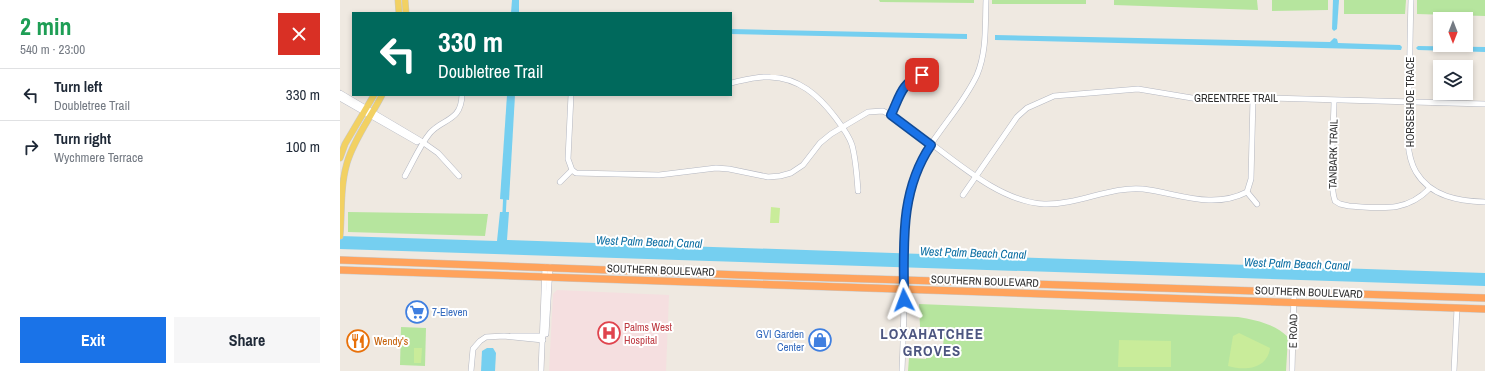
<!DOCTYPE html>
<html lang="en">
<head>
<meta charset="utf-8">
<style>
	body { margin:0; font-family:"Archivo Narrow",sans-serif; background:#f6f6f7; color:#1f2937; height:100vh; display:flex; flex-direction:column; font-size:15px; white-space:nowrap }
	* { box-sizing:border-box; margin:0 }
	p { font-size:13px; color:#747a83 }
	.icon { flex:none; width:22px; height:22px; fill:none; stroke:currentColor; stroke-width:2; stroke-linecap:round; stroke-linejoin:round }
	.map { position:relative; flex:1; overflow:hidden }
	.drawer { display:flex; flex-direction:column; background:#fff; width:340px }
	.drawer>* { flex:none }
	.hud { position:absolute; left:12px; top:12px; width:380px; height:84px; border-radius:0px; box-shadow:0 2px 6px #0003; background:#00695c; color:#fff; overflow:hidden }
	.needle { width:26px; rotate:180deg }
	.buttons { position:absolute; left:1093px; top:12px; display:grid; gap:8px }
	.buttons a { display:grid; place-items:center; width:40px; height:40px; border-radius:0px; background:#fff; box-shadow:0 2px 6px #0003; font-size:20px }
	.pin { position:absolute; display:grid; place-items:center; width:34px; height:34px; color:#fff; margin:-17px; border-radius:8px; box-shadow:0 2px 6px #0006 }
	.me { position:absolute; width:44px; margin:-22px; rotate:357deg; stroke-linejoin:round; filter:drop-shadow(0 0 3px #0008) }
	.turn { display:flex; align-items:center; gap:14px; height:84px; padding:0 20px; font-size:18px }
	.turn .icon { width:52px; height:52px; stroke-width:2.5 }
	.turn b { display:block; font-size:28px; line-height:34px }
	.round { display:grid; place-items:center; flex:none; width:42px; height:42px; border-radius:0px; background:#f6f6f7 }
	.summary { display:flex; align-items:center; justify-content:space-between; height:68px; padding:0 20px }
	h1 { font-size:24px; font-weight:800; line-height:30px; color:#1e9e55 }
	.primary-button { display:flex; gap:8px; margin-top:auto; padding:8px 20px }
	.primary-button a { flex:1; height:46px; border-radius:0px; background:#1a73e8; color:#fff; font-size:16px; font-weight:800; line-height:46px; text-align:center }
	.primary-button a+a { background:#f6f6f7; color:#1f2937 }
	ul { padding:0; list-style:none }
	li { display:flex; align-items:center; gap:12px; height:52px; padding:0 20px; border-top:1px solid #e0e1e3 }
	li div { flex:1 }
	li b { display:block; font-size:15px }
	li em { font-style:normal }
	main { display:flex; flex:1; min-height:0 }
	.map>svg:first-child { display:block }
	.medical { fill:#f5dfe0 }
	.green { fill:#b6e59e }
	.pitch { fill:#c9ec9a }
	.water { fill:#75cff0 }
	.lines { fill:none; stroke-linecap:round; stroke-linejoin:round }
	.canal { stroke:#75cff0; stroke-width:3.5 }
	.minor-casing { stroke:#b4b7c1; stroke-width:6 }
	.major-casing { stroke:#c9c9c9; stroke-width:7 }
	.highway-casing { stroke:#c9c9c9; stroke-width:8 }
	.minor { stroke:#fff; stroke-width:5 }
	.major { stroke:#f2d163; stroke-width:6 }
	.highway { stroke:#ffa35c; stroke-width:7 }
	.route-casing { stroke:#114b97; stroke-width:10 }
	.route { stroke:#1a73e8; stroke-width:7 }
	.labels { text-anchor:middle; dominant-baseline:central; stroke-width:4; stroke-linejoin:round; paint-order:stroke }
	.street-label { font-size:11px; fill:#2e2e2e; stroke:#fff }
	.shop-label { font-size:11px; fill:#366cbe; stroke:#fff; text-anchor:start }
	.health-label { font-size:11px; fill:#be3a42; stroke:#fff; text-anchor:start }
	.food-label { font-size:11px; fill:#c56008; stroke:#fff; text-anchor:start }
	.water-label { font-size:12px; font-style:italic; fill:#0d6fa3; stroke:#fff }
	.district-label { font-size:15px; font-weight:bold; letter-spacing:1px; fill:#4d5680; stroke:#fff }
</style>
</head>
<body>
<main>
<section class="drawer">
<div class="summary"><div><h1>2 min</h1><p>540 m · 23:00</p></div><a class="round" style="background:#d93025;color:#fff"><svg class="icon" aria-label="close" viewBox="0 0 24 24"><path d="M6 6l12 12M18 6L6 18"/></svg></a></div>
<ul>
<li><svg class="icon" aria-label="left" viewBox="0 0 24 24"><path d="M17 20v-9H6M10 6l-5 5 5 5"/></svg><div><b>Turn left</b><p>Doubletree Trail</p></div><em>330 m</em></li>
<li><svg class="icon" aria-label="right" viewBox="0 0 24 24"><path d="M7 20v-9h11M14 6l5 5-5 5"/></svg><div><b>Turn right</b><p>Wychmere Terrace</p></div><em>100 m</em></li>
</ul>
<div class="primary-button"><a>Exit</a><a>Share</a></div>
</section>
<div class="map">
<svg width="1145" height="371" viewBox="0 0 1145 371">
	<rect width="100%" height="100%" fill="#efe9e1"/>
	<!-- medical -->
	<path class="medical" d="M 217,290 L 329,295 L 326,371 L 209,371 L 213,294 Z"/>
	<!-- green -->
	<g class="green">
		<path d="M 539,0 L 634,0 L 634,3 L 540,2 Z"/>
		<rect x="652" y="0" width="94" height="4"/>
		<path d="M 774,0 L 917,0 L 918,10 L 774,5 Z"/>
		<path d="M 932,0 L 988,0 L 988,10 L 932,11 Z"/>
		<path d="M 1004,0 L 1066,0 L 1065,14 L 1004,14 Z"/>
		<path d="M 1077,0 L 1145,0 L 1145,16 L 1077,14 Z"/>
		<path d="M 8,212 L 148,214 L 145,236 L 8,232 Z"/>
		<path d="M 579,304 L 898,317 C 916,320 935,324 948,337 L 946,371 L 568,371 L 569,358 L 586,359 L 587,351 L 603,351 L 604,327 L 580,327 Z"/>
		<path d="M 61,327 L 86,328 L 85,366 L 60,365 Z"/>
	</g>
	<!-- pitch -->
	<g class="pitch">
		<path d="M 431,207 L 440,208 L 439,223 L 430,223 Z"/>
		<path d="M 899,333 L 930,348 C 927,369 906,371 888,366 L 893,336 Z"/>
		<path d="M 779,340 L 831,341 L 831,367 L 778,367 Z"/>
		<path d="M 74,348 L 82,348 L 81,363 L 74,363 Z"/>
	</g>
	<!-- water -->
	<g class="water">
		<path d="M 172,0 L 179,0 L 179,13 L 171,13 Z"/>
		<path d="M 993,0 L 999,0 L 997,29 L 994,31 L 992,29 Z"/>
		<path d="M 391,29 L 627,34 L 627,39 L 391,34 Z"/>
		<path d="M 655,35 L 990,42 L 994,38 L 997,39 L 998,43 L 1060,45 L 1062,47 L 1061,50 L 655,40 Z"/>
		<path d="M 1078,46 L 1145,47 L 1145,52 L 1078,50 L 1076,48 Z"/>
		<path d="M 167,95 L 175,95 L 169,200 L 160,199 Z"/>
		<path d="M 160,212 L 169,212 L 167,240 L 1145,273 L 1145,286 L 0,249 L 0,236 L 157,241 Z"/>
		<path d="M 147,348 L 153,348 L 156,353 L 155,371 L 141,371 L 142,351 Z"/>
	</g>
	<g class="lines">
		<!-- canal -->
		<path class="canal" d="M 164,216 L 165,195"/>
		<!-- minor casing -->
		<g class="minor-casing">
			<g id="minor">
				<path d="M 1071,0 C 1070,30 1070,61 1069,91 C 1069,116 1063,150 1076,172 C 1091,197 1119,201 1145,202"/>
				<path d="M 391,83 C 404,80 417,76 430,77 C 459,78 478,95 495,117 C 501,125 509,135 512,145 C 516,160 517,176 518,191"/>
				<path d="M 0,93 L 81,141 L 98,153 L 119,176"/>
				<path d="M 231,95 L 228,159 L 232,170 L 236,173 L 319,175 L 376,168 L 389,169 L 428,177 L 440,176 L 451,173 L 463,165 L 480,143 L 491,134 L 528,112 L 543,111 C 592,136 647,201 704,204 C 739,205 770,186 803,189 C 837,193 872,210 907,192 L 911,179 L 913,98"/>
				<path d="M 0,98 L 77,142"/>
				<path d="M 994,101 C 994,126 988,180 995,201 L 1000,204 L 1009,206 C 1041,208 1066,213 1090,188"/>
				<path d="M 551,115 C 560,96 561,83 582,75"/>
				<path d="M 65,176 C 73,162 80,145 90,133 C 103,118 121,122 122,95"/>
				<path d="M 220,182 L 232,170"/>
				<path d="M 907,192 L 917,204"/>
				<path d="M 623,195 L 677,117 L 687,108 L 714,96 L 798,89 L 864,100 L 889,97 L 1145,104"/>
				<path d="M 206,334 L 210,267"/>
				<path d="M 171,336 L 203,336"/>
				<path d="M 131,371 L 133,349 L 140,341 L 146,337 L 164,336 L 203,340"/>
				<path d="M 201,371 L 205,267"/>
				<path d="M 562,371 C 563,345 564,318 564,292 C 564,257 562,221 571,186 C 582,144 619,114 637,75 C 647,51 645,25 646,0"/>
				<path d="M 952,371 L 954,292"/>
				<path d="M 1114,371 L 1117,308"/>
			</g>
		</g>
		<!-- major casing -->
		<g class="major-casing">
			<g id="major">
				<path d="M 58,0 L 59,13"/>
				<path d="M 65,0 L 66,13"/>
				<path d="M 0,158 L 5,144 L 34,95"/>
				<path d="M 0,236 C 2,212 0,187 7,163 C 14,139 31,117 42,95"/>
			</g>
		</g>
		<!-- highway casing -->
		<g class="highway-casing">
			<g id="highway">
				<path d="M 0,260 L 401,275 L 1145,298"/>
				<path d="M 0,270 L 1145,309"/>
			</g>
		</g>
		<!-- minor -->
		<use href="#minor" class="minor"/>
		<!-- major -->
		<use href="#major" class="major"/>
		<!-- highway -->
		<use href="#highway" class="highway"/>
	</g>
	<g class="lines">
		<!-- route casing -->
		<g class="route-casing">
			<path id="route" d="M 564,300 C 564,246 559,192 591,145 L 551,115 C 560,96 561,83 582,75"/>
		</g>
		<!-- route -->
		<use href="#route" class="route"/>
	</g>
	<!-- icons -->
	<defs>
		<g id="supermarket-ring" transform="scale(1.15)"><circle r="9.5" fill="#fff" stroke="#3f7fe0" stroke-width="1.5"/><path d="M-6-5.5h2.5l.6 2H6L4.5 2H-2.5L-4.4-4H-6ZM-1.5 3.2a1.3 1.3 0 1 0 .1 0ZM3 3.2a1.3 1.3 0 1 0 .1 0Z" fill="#3f7fe0"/></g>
		<g id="hospital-ring" transform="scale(1.15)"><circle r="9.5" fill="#fff" stroke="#e0444e" stroke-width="1.5"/><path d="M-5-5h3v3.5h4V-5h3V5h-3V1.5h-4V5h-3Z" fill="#e0444e"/></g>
		<g id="shop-ring" transform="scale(1.15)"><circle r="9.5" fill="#fff" stroke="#3f7fe0" stroke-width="1.5"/><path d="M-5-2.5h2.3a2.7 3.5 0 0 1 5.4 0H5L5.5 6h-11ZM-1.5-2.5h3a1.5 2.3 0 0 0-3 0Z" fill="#3f7fe0"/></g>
		<g id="restaurant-ring" transform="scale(1.15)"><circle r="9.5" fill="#fff" stroke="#e8710a" stroke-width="1.5"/><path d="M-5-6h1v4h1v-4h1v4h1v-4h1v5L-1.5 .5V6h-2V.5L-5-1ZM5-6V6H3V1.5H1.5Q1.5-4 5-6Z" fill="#e8710a"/></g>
	</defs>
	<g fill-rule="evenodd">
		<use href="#supermarket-ring" x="77" y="312"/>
		<use href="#hospital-ring" x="269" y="333"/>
		<use href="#shop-ring" x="480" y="340"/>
		<use href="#restaurant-ring" x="18" y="341"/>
	</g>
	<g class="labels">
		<!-- street labels -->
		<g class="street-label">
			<text x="896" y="98">GREENTREE TRAIL</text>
			<text transform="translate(1070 102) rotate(-90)">HORSESHOE TRACE</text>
			<text transform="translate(993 154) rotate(-89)">TANBARK TRAIL</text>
			<text transform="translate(321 270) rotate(2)">SOUTHERN BOULEVARD</text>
			<text transform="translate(645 281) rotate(2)">SOUTHERN BOULEVARD</text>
			<text transform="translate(969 292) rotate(2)">SOUTHERN BOULEVARD</text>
			<text transform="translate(953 331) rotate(-89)">E ROAD</text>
		</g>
		<!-- shop labels -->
		<g class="shop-label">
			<text x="92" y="312">7-Eleven</text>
			<text x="464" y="334" text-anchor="end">GVI Garden<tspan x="464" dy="13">Center</tspan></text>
		</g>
		<!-- health labels -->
		<g class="health-label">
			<text x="284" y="327">Palms West<tspan x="284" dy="13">Hospital</tspan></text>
		</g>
		<!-- food labels -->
		<g class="food-label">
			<text x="34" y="341">Wendy's</text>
		</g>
		<!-- water labels -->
		<g class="water-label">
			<text transform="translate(309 242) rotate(2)">West Palm Beach Canal</text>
			<text transform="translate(633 253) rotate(2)">West Palm Beach Canal</text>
			<text transform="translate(957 264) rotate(2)">West Palm Beach Canal</text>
		</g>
		<!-- district labels -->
		<g class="district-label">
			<text x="592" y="333">LOXAHATCHEE<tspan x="592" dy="17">GROVES</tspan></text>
		</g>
	</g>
</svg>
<div class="buttons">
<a><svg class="needle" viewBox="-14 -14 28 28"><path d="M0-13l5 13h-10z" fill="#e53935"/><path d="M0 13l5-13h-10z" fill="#747a83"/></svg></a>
<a><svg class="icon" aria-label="layers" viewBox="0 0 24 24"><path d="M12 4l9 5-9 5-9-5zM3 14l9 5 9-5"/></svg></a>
</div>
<div class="pin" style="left:582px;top:75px;background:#d93025"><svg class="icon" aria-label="arrive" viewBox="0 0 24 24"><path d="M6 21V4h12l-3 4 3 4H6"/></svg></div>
<svg class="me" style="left:564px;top:300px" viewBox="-20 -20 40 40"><path d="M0-17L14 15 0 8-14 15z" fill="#1a73e8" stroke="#fff" stroke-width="4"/></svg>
<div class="hud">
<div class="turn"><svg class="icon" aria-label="left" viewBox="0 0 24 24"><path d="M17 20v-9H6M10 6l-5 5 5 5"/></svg><div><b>330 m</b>Doubletree Trail</div></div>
</div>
</div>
</main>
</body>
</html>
